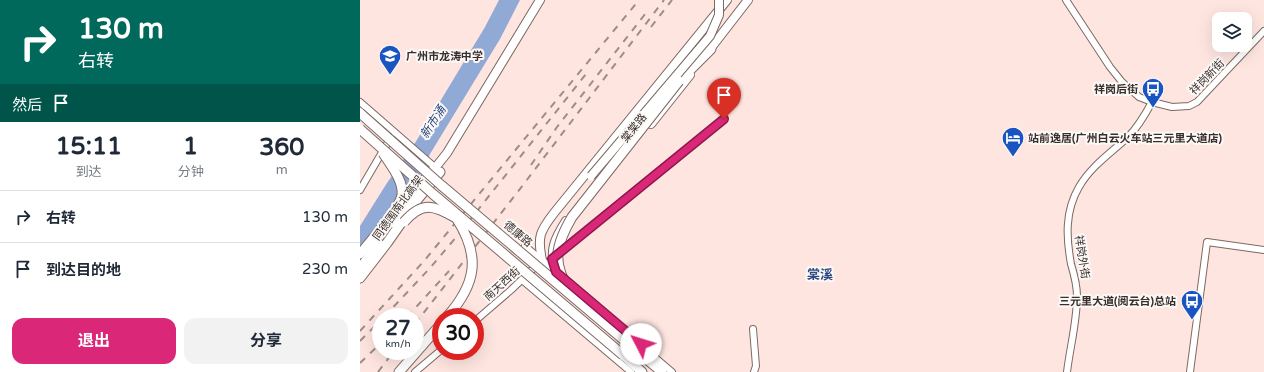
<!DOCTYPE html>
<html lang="zh">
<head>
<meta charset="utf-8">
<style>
	body { margin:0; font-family:"Varela Round","Noto Sans SC",sans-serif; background:#f2f2f3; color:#1f2937; height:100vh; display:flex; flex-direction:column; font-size:15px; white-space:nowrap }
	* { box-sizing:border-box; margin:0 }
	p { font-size:13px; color:#747a83 }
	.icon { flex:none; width:22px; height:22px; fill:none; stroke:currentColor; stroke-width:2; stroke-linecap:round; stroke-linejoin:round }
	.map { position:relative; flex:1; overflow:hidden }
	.details { display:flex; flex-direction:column; background:#fff; width:360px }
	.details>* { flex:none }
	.top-card { background:#00695c; color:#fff; overflow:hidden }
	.fabs { position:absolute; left:852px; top:12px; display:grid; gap:8px }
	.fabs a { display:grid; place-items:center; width:40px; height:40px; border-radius:8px; background:#fff; box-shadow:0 4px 16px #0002; font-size:20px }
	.speed { position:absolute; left:12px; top:308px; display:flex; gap:8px; font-size:20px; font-weight:700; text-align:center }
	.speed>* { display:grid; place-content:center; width:52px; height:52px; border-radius:50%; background:#fff; box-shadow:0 4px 16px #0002; line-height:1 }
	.speed small { font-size:10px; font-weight:400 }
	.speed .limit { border:6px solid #d22; background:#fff; color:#111 }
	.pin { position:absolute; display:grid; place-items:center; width:34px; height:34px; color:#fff; margin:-41px -17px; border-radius:50% 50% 50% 0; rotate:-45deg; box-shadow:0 0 4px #0007 }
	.pin .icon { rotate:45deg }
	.me { position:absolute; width:44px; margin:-22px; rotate:310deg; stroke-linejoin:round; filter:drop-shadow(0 0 3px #0008) }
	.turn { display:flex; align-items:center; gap:14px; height:84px; padding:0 12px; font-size:18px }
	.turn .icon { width:52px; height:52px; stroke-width:2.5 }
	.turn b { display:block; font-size:28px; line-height:34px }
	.then { display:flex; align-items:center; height:38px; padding:0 12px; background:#0003; gap:8px; font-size:15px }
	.eta { display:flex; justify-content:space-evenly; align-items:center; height:68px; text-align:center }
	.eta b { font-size:24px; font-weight:700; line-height:28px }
	.cta { display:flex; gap:8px; margin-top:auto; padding:8px 12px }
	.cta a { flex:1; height:46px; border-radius:12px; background:#db2777; color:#fff; font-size:16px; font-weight:700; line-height:46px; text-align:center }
	.cta a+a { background:#f2f2f3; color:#1f2937 }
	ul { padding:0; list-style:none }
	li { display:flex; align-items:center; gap:12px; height:52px; padding:0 12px; border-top:1px solid #e0e1e3 }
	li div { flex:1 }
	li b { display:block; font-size:15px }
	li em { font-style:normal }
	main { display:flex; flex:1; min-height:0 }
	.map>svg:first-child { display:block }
	.water { fill:#90a9d5 }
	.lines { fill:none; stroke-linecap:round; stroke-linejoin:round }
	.minor-casing { stroke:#7d6964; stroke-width:8 }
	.tertiary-casing { stroke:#7d6964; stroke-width:10 }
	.secondary-casing { stroke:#7d6964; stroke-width:11 }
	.minor { stroke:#fff; stroke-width:6 }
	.tertiary { stroke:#fff; stroke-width:8 }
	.secondary { stroke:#fff; stroke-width:9 }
	.rail { stroke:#9d8c88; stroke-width:2; stroke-dasharray:7 7; stroke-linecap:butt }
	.tertiary-bridge-casing { stroke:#7d6964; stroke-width:10; stroke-linecap:butt }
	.secondary-bridge-casing { stroke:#7d6964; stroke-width:11; stroke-linecap:butt }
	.tertiary-bridge { stroke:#fff; stroke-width:8 }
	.secondary-bridge { stroke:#fff; stroke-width:9 }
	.route-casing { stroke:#8e194d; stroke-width:10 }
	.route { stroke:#db2777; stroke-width:7 }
	.labels { text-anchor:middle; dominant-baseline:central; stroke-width:4; stroke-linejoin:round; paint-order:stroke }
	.poi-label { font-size:11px; font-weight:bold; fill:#382f2c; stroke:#fcf8f6; text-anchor:start }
	.street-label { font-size:11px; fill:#382f2c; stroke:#fcf8f6 }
	.water-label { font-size:12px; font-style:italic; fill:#2a4980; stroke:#fcf8f6 }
	.quarter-label { font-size:13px; font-weight:bold; fill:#2c4a82; stroke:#fcf8f6 }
</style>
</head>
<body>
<main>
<section class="details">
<div class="top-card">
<div class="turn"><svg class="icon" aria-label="right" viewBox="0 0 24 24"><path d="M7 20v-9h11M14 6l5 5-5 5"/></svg><div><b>130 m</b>右转</div></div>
<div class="then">然后<svg class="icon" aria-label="arrive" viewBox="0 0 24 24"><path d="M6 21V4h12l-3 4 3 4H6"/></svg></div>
</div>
<div class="eta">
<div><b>15:11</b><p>到达</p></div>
<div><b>1</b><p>分钟</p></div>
<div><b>360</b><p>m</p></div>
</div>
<ul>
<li><svg class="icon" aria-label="right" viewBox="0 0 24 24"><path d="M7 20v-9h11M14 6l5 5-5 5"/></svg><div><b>右转</b></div><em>130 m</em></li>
<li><svg class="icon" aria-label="arrive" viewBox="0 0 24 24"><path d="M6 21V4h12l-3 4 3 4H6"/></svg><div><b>到达目的地</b></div><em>230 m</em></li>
</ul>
<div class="cta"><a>退出</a><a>分享</a></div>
</section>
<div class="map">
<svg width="904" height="372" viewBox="0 0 904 372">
	<rect width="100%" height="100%" fill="#fee5e0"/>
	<!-- water -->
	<path class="water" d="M 139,0 L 160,0 L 140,39 L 70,154 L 53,190 L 0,266 L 0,226 L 27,183 L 55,143 L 125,27 Z"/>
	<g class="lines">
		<!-- minor casing -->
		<g class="minor-casing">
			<g id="minor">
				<path d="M 706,0 L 750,67 L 762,82 L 779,97 L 792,102 L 812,107 L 829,106 L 837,102 L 904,31"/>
				<path d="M 0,102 L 77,169"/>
				<path d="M 0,190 L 31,137"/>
				<path d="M 165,246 L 197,273"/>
				<path d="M 186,264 L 364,119"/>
				<path d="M 162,280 L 271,372"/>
				<path d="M 207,282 L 312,372"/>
				<path d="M 115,321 L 151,290 L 178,264"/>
				<path d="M 393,329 L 396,366 L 394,372"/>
				<path d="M 55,372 L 81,350"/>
				<path d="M 707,372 C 710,347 717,322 717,296 C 717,285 714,274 711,264 C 706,237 705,211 719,187 C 731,166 751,153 768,137 C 778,127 785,115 792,102"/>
				<path d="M 830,372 L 847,242 L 904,250"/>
			</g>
		</g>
		<!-- tertiary casing -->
		<g class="tertiary-casing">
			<g id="tertiary">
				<path d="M 347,53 L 388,0"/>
				<path d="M 291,124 L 330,75"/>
				<path d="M 75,168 L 87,153 L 180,0"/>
				<path d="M 182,260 C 177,237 180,231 194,213 L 367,0"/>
				<path d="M 196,272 C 189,250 194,240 206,221"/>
			</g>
		</g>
		<!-- secondary casing -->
		<g class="secondary-casing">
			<g id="secondary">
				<path d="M 319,81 L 351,49"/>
				<path d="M 34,223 L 52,193 L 75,168"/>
				<path d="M 0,254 L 34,213"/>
				<path d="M 0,268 L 19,244"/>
				<path d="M 0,278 L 27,243 L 57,200 L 80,172"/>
				<path d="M 270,345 L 302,372"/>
				<path d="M 263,355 L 282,372"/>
				<path d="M 39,372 L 81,324"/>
			</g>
		</g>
		<!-- minor -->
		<use href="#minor" class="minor"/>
		<!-- tertiary -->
		<use href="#tertiary" class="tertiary"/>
		<!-- secondary -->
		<use href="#secondary" class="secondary"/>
		<!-- rail -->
		<g class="rail">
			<path d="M 291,27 L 312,0"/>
			<path d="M 171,165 L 197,127 L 289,9"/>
			<path d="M 24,317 L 70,268 L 98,235 L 226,74"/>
			<path d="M 47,317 L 89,271"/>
			<path d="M 55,324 L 163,185 L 304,0"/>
			<path d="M 0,331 L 64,261 L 279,0"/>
			<path d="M 0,341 L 21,320"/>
			<path d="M 0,363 L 21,343"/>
			<path d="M 18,372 L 34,351"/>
		</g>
		<!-- tertiary-bridge casing -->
		<g class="tertiary-bridge-casing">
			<path id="tertiary-bridge" d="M 231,176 L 350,36 L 359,15 L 359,0"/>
		</g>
		<!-- secondary-bridge casing -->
		<g class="secondary-bridge-casing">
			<g id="secondary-bridge">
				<path d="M 0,113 L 81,185 L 270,345"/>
				<path d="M 0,129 L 73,194 L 263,355"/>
				<path d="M 23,153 C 30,164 44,181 42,195 C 41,201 37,207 34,213"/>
				<path d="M 44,222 C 62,201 74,205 96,218"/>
				<path d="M 210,291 C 191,263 196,244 212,217 L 319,81"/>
				<path d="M 87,317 C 116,284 121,257 97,219"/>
			</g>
		</g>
		<!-- tertiary-bridge -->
		<use href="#tertiary-bridge" class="tertiary-bridge"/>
		<!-- secondary-bridge -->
		<use href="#secondary-bridge" class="secondary-bridge"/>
	</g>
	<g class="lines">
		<!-- route casing -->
		<g class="route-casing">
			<path id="route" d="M 281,344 L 196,272 L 192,259 L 364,119"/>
		</g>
		<!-- route -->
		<use href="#route" class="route"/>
	</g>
	<!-- icons -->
	<defs>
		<g id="school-pin" transform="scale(1.15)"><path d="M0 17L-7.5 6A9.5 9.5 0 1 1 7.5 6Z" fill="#1a54c0" stroke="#fcf8f6"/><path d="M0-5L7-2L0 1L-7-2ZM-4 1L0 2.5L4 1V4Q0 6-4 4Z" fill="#fff"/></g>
		<g id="bus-pin" transform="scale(1.15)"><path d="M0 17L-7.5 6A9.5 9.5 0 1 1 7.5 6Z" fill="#1a54c0" stroke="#fcf8f6"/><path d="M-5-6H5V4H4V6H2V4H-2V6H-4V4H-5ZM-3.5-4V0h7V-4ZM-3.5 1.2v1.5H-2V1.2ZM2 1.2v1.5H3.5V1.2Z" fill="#fff"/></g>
		<g id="hotel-pin" transform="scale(1.15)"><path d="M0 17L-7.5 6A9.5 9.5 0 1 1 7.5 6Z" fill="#1a54c0" stroke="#fcf8f6"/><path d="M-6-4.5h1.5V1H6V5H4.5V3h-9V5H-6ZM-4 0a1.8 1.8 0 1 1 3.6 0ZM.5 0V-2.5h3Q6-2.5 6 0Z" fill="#fff"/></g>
	</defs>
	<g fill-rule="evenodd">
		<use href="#school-pin" x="30" y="56"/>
		<use href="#bus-pin" x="793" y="89"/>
		<use href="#hotel-pin" x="653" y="138"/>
		<use href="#bus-pin" x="832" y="301"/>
	</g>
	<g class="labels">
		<!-- poi labels -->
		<g class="poi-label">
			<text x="46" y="56">广州市龙涛中学</text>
			<text x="778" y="89" text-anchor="end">祥岗后街</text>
			<text x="668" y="138">站前逸居(广州白云火车站三元里大道店)</text>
			<text x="816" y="301" text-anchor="end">三元里大道(阅云台)总站</text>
		</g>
		<!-- street labels -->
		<g class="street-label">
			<text transform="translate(847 77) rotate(-46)">祥岗新街</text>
			<text transform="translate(274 128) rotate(-52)">棠棠路</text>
			<text transform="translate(38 208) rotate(-54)">同德围南北高架</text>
			<text transform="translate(158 234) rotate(40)">德康路</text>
			<text transform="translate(722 257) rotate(81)">祥岗外街</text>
			<text transform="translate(142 284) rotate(-42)">南天西街</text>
		</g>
		<!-- water labels -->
		<g class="water-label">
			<text transform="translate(73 122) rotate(-57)">新市涌</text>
		</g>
		<!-- quarter labels -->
		<g class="quarter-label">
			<text x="460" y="275">棠溪</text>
		</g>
	</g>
</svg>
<div class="fabs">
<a><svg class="icon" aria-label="layers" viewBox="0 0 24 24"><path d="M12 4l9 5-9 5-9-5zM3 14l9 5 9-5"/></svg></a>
</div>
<div class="speed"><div>27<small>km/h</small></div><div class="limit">30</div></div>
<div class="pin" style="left:364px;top:119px;background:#d93025"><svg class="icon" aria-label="arrive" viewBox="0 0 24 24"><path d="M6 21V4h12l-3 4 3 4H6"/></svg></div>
<svg class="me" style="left:281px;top:344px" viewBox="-20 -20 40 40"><circle r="19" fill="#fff"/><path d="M0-13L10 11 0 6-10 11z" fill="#db2777"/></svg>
</div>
</main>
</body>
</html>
